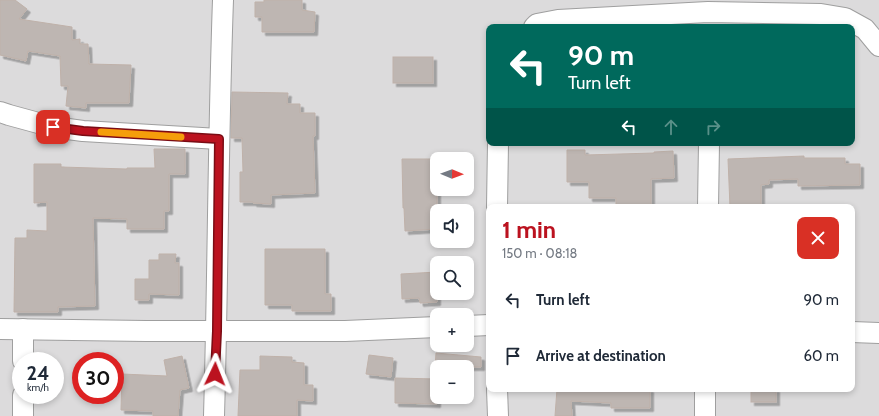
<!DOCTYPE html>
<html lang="en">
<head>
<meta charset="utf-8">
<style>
	body { margin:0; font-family:Cabin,sans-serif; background:#f6f6f7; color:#1f2937; height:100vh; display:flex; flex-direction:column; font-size:15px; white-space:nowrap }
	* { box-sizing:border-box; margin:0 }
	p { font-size:13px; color:#747a83 }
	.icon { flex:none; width:22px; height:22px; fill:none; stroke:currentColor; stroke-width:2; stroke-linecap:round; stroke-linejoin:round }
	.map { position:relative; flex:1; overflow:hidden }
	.side { position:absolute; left:486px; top:204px; width:369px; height:188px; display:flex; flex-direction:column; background:#fff; border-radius:8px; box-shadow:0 2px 6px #0003 }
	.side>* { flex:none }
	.guide { position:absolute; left:486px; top:24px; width:369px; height:122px; border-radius:8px; box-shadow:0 2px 6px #0003; background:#00695c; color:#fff; overflow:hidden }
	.needle { width:26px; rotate:91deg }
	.tools { position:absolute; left:430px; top:152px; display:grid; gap:8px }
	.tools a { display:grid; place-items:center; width:44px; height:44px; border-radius:8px; background:#fff; box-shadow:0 2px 6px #0003; font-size:20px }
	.speed { position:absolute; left:12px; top:352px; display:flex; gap:8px; font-size:20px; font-weight:700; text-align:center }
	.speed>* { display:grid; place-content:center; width:52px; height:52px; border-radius:50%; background:#fff; box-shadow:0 2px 6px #0003; line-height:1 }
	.speed small { font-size:10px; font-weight:400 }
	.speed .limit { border:6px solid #d22; background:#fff; color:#111 }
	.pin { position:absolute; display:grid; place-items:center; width:34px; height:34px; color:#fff; margin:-17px; border-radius:8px; box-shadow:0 2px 6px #0006 }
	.me { position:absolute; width:44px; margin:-22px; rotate:2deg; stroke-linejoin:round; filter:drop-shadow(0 0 3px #0008) }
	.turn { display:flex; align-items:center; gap:14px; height:84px; padding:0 16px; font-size:18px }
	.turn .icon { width:52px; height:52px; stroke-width:2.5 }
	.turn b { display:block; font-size:28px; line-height:34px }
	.lanes { display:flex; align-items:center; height:38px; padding:0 16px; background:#0003; justify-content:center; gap:20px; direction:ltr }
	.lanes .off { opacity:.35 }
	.round { display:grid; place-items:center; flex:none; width:42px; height:42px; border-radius:8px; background:#f6f6f7 }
	.headline { display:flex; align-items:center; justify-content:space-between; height:68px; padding:0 16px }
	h1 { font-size:24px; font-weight:700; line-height:30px; color:#bb121f }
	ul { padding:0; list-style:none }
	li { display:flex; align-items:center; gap:12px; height:56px; padding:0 16px }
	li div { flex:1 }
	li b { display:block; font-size:15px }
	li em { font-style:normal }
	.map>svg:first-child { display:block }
	.residential { fill:#dcdbdc; fill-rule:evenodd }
	.building { fill:#beb6b2; stroke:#bfb1a9; filter:url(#shadow) }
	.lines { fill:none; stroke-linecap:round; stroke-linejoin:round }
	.minor-casing { stroke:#9f9f9f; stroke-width:22 }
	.minor { stroke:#fff; stroke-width:20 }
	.route-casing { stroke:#7a0c14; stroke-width:10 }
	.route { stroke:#bb121f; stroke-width:7 }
	.slow { stroke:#f59e0b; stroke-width:7 }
</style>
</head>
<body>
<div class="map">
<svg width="879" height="416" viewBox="0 0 879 416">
	<defs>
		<filter id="shadow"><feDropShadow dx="3.5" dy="3.5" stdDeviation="0" flood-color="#0004"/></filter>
	</defs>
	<rect width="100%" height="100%" fill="#eeebe5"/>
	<!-- residential -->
	<path class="residential" d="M 0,0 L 879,0 L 879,416 L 0,416 ZM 489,27 L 852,27 L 852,143 L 489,143 ZM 437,159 L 467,159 L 467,189 L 437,189 ZM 489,207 L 852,207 L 852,389 L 489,389 ZM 437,211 L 467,211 L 467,241 L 437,241 ZM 437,263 L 467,263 L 467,293 L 437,293 ZM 437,315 L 467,315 L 467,345 L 437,345 ZM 21,361 L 55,361 L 55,395 L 21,395 ZM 81,361 L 115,361 L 115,395 L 81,395 ZM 437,367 L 467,367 L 467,397 L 437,397 Z"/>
	<!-- building -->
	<g class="building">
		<path d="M 0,0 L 15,0 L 27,9 L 19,19 L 72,27 L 72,40 L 80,39 L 80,44 L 88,44 L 89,64 L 131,65 L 129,103 L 86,103 L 86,108 L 66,106 L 68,86 L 61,86 L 60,56 L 28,51 L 26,61 L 0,55 Z"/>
		<path d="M 264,0 L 302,0 L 302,10 L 315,12 L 314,32 L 262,32 L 262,17 L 255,17 L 255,2 L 264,2 Z"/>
		<rect x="393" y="57" width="40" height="26"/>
		<path d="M 232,92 L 288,93 L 287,104 L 300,104 L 300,113 L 315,113 L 315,136 L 313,136 L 315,193 L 271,195 L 271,204 L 253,203 L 253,202 L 240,202 L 240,172 L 243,172 L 242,138 L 231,138 Z"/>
		<path d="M 154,149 L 185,149 L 185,174 L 169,174 L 169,211 L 164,211 L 164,229 L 127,229 L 127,219 L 93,218 L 95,306 L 58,307 L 58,312 L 14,312 L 15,238 L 27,238 L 27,230 L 47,231 L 47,202 L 34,203 L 34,164 L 61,164 L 61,167 L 127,169 L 127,168 L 155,168 Z"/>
		<path d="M 567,150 L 585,150 L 585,155 L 654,153 L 654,152 L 673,151 L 674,178 L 651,179 L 651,207 L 616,207 L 616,198 L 589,198 L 589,182 L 567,182 Z"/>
		<path d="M 804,156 L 804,158 L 845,158 L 845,164 L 860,164 L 860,185 L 798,186 L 798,179 L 769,180 L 769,184 L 761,185 L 761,206 L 730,207 L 728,159 Z"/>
		<path d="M 402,159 L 437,159 L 437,229 L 405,231 L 404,208 L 403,208 Z"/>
		<path d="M 265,249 L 325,249 L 325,294 L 331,294 L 331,311 L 292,311 L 292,305 L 265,305 Z"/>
		<path d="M 159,254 L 176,254 L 175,263 L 179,263 L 179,295 L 149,294 L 149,300 L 135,300 L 135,279 L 149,279 L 149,260 L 159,260 Z"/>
		<path d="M 437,272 L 437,302 L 420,303 L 419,298 L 402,299 L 401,274 Z"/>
		<path d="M 436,353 L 481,357 L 481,367 L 435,367 Z"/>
		<path d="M 369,355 L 393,358 L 391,377 L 366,374 Z"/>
		<path d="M 182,356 L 189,388 L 180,390 L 178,416 L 153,416 L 153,411 L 121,410 L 122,374 L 167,376 L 164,360 Z"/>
		<path d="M 260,356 L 292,357 L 292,362 L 304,363 L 304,385 L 313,385 L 313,401 L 297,400 L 297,416 L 238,416 L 240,370 L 260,370 Z"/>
		<path d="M 395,378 L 437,379 L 437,404 L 395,403 Z"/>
		<path d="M 557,389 L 650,389 L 650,408 L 611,408 L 611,403 L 571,401 L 572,416 L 555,416 Z"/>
		<rect x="751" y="389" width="25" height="13"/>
	</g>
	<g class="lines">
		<!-- minor casing -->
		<g class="minor-casing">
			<g id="minor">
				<path d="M 534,27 L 537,24 L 558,20 L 708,12 L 821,14 L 845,18 L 865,29 L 879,46"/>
				<path d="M 0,112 L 9,115 L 53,127 L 83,131 L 219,139"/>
				<path d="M 497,207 L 498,143"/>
				<path d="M 708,207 L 709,143"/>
				<path d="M 467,326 L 489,325"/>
				<path d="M 0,329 L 146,331 L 345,331 L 437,327"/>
				<path d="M 23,329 L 23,361"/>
				<path d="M 852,332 L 879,333"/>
				<path d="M 497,389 L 498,416"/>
				<path d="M 23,395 L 23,416"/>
				<path d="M 214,416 C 218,277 218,139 223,0"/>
				<path d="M 705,416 L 705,389"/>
			</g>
		</g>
		<!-- minor -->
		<use href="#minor" class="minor"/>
	</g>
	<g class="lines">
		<!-- route casing -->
		<g class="route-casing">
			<path id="route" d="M 53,127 L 83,131 L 219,139 L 217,331 L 215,374"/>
		</g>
		<!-- route -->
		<use href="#route" class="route"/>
		<!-- slow -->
		<path class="slow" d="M 101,132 L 181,137"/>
	</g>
</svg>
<div class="tools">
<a><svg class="needle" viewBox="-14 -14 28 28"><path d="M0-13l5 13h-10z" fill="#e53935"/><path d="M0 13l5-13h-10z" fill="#747a83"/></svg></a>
<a><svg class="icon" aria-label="sound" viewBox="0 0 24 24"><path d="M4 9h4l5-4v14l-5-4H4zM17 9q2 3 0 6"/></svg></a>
<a><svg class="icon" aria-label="search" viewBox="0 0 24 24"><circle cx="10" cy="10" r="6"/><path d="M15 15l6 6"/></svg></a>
<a>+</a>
<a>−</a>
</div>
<div class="speed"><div>24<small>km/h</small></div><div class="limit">30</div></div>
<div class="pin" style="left:53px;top:127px;background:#d93025"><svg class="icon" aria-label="arrive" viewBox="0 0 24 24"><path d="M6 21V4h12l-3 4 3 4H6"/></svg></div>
<svg class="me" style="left:215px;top:374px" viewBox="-20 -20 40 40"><path d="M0-17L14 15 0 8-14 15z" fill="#bb121f" stroke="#fff" stroke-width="4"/></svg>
<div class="guide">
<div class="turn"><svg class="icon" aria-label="left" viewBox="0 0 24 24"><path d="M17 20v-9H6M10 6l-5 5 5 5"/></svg><div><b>90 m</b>Turn left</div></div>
<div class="lanes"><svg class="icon" aria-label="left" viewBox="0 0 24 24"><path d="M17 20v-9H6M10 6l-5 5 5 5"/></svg><svg class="icon off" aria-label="ahead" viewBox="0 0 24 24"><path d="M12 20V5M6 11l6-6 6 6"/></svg><svg class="icon off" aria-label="right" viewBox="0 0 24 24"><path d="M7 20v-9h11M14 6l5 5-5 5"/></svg></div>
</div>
<section class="side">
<div class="headline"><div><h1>1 min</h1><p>150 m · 08:18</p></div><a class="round" style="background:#d93025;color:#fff"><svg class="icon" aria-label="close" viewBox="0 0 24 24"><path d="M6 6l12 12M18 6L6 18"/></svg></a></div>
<ul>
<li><svg class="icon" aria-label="left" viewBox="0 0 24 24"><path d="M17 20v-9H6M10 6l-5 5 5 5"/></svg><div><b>Turn left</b></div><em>90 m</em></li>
<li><svg class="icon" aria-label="arrive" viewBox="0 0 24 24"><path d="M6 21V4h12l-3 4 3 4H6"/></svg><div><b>Arrive at destination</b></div><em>60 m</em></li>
</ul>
</section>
</div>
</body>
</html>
